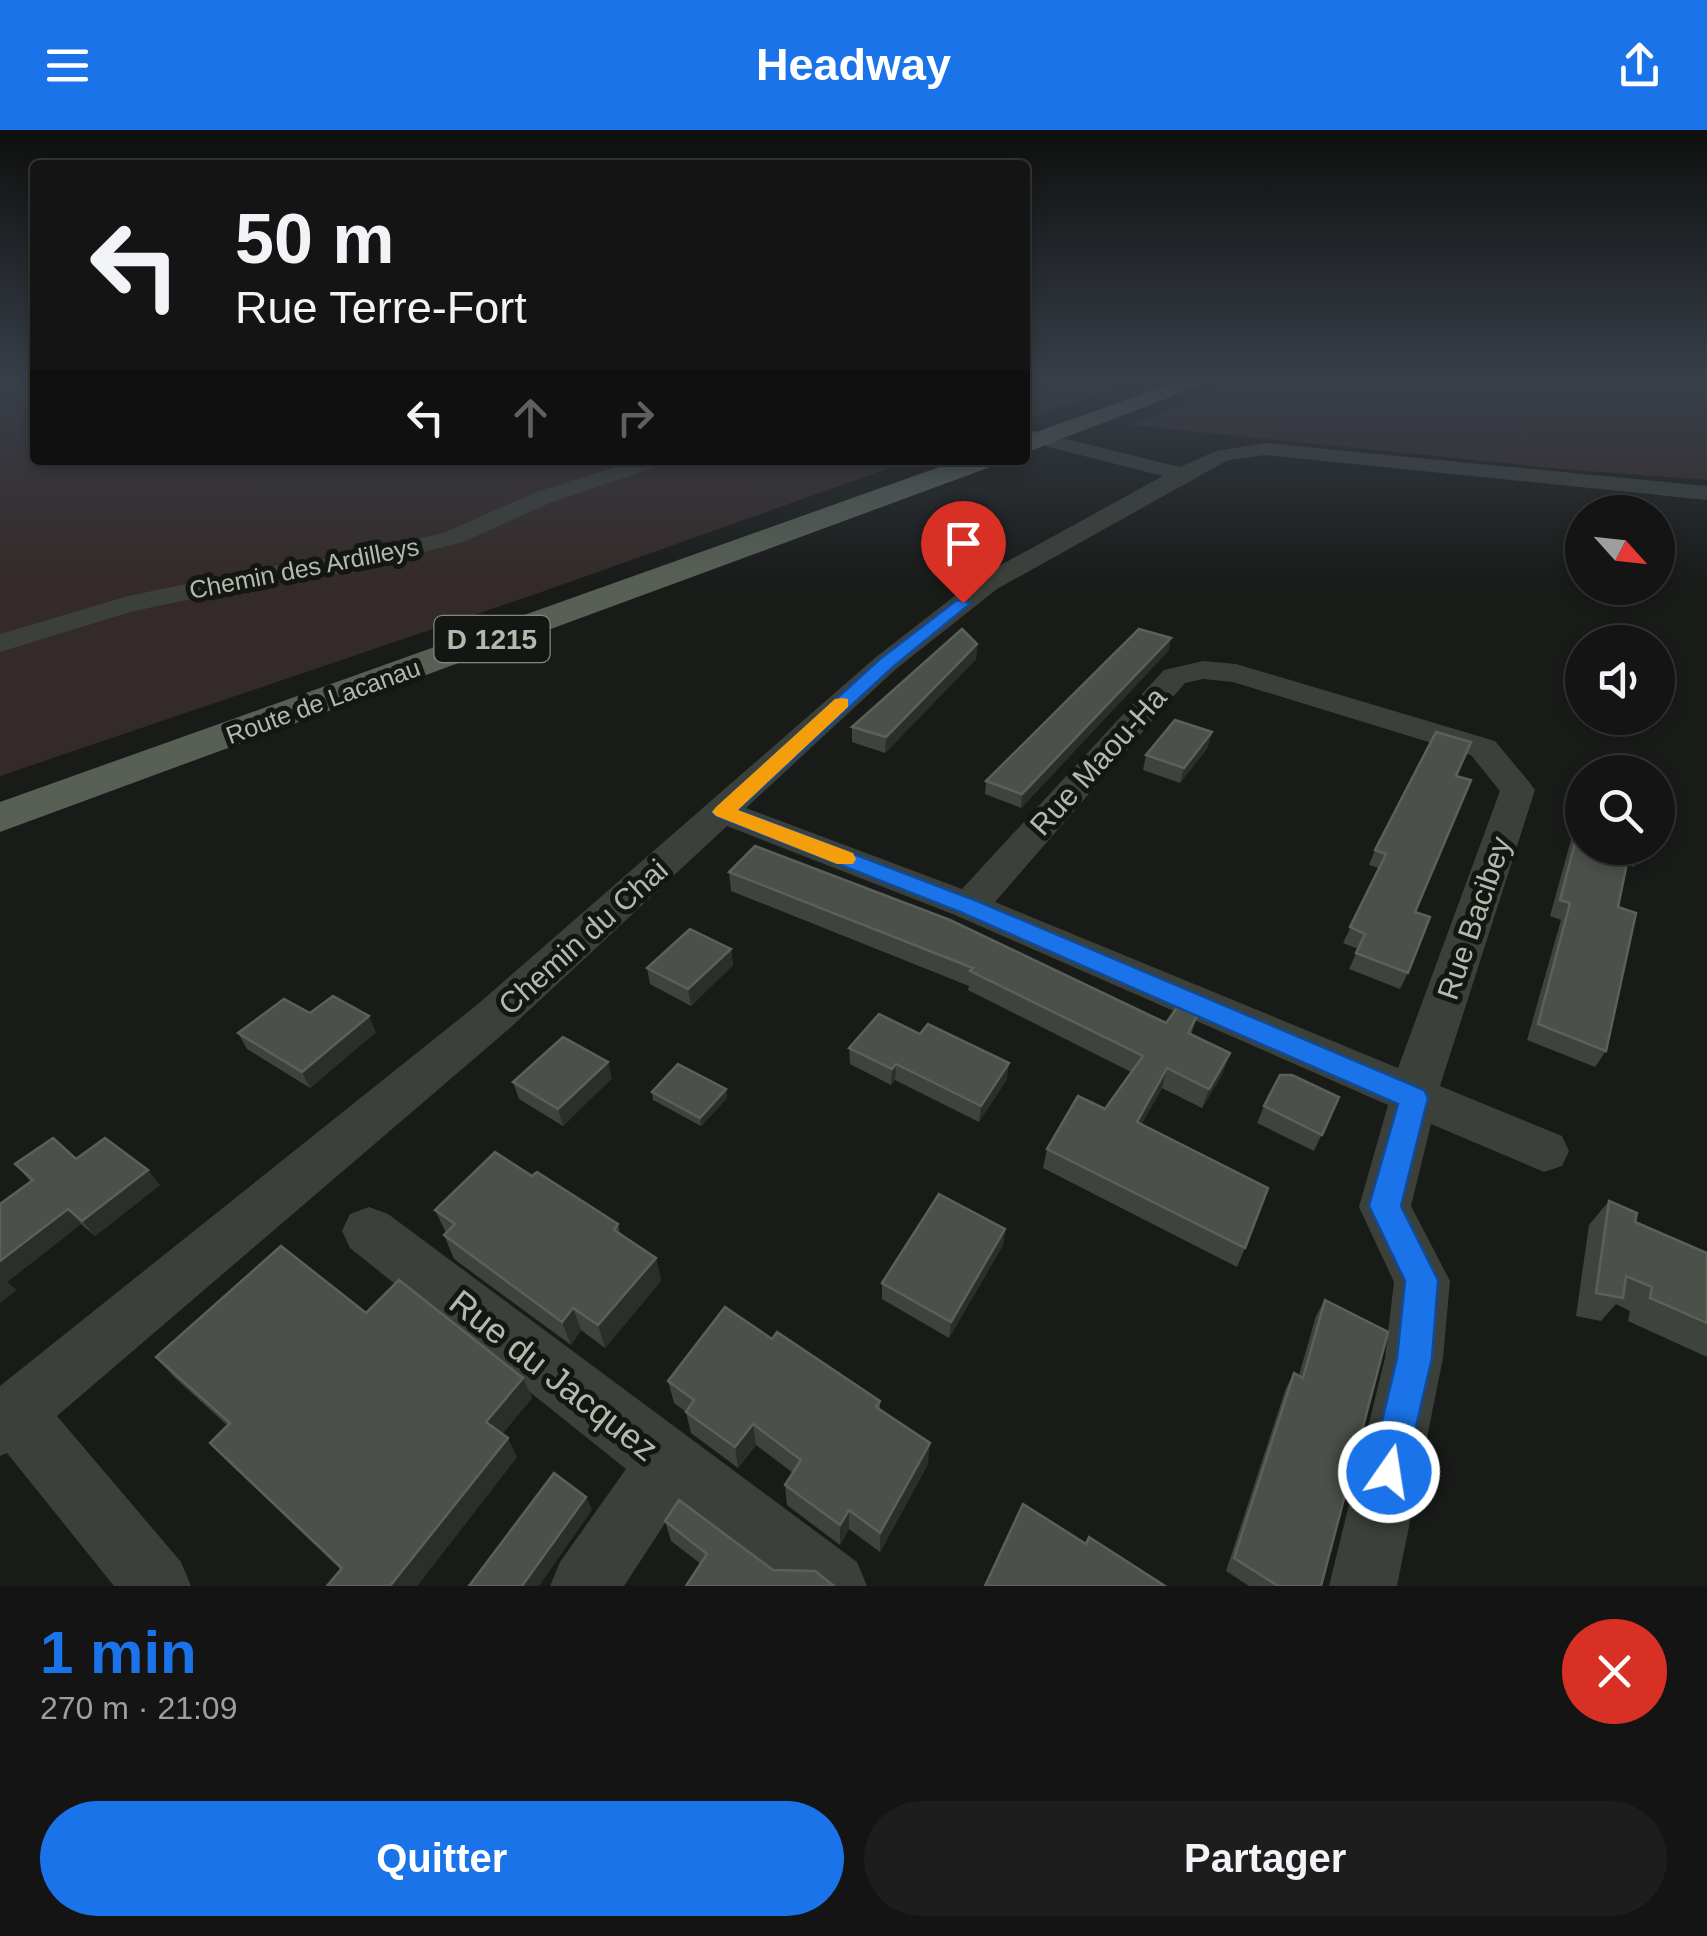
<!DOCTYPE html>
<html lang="fr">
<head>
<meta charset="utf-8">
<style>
	body { margin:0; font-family:Helvetica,sans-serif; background:#1c1d1c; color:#f1f3f6; height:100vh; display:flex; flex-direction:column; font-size:38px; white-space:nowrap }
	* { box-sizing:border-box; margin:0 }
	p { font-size:32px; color:#9d9ea0 }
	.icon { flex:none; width:55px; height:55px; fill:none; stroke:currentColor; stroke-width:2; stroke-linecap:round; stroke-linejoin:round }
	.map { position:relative; height:1456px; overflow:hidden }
	.drawer { display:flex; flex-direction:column; background:#131413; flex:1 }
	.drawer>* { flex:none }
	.guide { position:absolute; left:30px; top:30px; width:1000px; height:305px; border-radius:10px; box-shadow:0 5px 15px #0003,0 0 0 2px #323333; background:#131413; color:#f1f3f6; overflow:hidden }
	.needle { width:65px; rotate:117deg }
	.controls { position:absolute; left:1565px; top:365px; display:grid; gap:20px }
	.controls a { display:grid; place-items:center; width:110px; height:110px; border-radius:50%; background:#131413; box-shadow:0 5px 15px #0003,0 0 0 2px #323333; font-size:50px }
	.pin { position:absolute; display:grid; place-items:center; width:85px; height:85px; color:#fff; margin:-102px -42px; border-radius:50% 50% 50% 0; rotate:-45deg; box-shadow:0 0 10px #0007 }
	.pin .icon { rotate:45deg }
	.me { position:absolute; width:110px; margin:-55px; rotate:13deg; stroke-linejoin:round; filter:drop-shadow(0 0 8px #0008) }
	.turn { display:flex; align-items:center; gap:35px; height:210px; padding:0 40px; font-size:45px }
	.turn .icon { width:130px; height:130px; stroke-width:2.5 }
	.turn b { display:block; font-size:70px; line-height:85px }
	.lanes { display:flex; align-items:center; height:95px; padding:0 40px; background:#0003; justify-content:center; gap:50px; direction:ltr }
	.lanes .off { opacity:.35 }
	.round { display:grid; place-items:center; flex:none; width:105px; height:105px; border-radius:52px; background:#1c1d1c }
	.headline { display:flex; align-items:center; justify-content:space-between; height:170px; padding:0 40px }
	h1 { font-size:60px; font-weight:600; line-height:75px; color:#1a73e8 }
	.button { display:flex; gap:20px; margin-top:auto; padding:20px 40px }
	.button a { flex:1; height:115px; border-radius:60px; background:#1a73e8; color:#fff; font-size:40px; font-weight:600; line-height:115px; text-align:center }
	.button a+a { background:#1c1d1c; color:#f1f3f6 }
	header { display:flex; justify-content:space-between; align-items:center; height:130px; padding:0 40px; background:#1a73e8; color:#fff; font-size:45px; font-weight:600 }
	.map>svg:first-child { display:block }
	.green { fill:#342a29 }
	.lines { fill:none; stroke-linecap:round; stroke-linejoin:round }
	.minor { fill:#3b403a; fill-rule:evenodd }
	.major { fill:#586056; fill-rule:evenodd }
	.wall { fill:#3f433e }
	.shaded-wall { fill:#2b2e2a }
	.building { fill:#4c504a; stroke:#5b6159; stroke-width:2.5 }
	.route { fill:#1a73e8; stroke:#114b97; stroke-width:2.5 }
	.slow { fill:#f59e0b }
	.labels { text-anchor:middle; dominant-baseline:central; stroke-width:10; stroke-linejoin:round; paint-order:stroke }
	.far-street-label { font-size:25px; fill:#b0bbab; stroke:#141614 }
	.shield { fill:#141614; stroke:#818a7e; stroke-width:2.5 }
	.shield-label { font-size:28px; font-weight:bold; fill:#b0bbab }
	.street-label { font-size:30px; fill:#b0bbab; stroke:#141614 }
	.near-street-label { font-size:35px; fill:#b0bbab; stroke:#141614 }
</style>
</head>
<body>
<header><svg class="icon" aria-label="menu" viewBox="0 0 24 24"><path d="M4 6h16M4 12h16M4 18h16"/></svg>Headway<svg class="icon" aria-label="share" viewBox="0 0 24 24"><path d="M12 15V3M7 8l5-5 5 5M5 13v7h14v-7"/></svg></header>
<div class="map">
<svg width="1707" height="1456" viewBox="0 0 1707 1456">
	<rect width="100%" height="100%" fill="#191b19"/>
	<!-- green -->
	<g class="green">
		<path d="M 0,250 L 35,250 L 35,330 L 912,330 L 533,465 L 0,646 Z"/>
		<path d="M 1025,250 L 1135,250 L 1025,290 Z"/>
		<path d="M 1247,250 L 1707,250 L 1707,350 L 1562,339 L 1130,295 Z"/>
	</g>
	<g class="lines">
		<!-- minor -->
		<g class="minor">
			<path d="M 1025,299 L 1180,337 L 1216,321 L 1265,313 L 1707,356 L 1707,370 L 1265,325 L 1228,330 L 997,459 L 896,539 L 746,678 L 962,759 L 1164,540 L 1203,531 L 1236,534 L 1495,611 L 1530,653 L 1535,660 L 1440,956 L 1562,1006 L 1569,1021 L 1562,1036 L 1544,1042 L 1431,994 L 1411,1076 L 1450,1151 L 1443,1228 L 1397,1456 L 1329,1456 L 1385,1228 L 1394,1152 L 1359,1077 L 1388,975 L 955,785 L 727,696 L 510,898 L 57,1286 L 181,1432 L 191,1456 L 114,1456 L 7,1323 L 0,1326 L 0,1256 L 478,874 L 876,527 L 979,447 L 1163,346 L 1025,311 ZM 1203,549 L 1233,552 L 1471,625 L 1500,661 L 1398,938 L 995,772 L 1185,553 Z"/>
			<path d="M 638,330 L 669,330 L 666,334 L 552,372 L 463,412 L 338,444 L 294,448 L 134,481 L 0,522 L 0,504 L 128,466 L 294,432 L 338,428 L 446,402 L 536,362 Z"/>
			<path d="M 369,1077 L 388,1084 L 857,1432 L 867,1456 L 778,1456 L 675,1378 L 624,1456 L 550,1456 L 560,1432 L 626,1339 L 350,1118 L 342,1101 L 350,1084 Z"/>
		</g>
		<!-- major -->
		<g class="major">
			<path d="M 1181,250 L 1214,250 L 1025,323 L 1025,306 Z"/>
			<path d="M 959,330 L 997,330 L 993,336 L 0,702 L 0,672 Z"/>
		</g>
	</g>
	<!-- wall -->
	<g class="wall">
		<path d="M 977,514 L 976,529 L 885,623 L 852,612 L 852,597 Z"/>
		<path d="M 1169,520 L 1021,678 L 985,664 L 986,651 Z"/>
		<path d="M 1208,617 L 1180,653 L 1143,640 L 1146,625 Z"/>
		<path d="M 1456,646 L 1415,782 L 1408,843 L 1400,859 L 1349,839 L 1358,819 L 1343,813 L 1379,738 L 1369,735 L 1375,720 Z"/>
		<path d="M 1582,670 L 1582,718 L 1645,718 L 1634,737 L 1626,734 L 1618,777 L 1606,921 L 1595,937 L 1527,910 L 1561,790 L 1550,786 Z"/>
		<path d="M 729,742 L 1166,893 L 1197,886 L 1191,905 L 1223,943 L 1202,978 L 1162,958 L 1141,995 L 1245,1118 L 1237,1137 L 1043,1038 L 1047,1019 L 1105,979 L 1131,942 L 968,860 L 969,856 L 731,761 Z"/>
		<path d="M 731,819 L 733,835 L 691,876 L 650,854 L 647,838 Z"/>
		<path d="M 310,883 L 376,902 L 310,958 L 247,919 L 238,903 Z"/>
		<path d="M 849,918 L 1007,949 L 979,992 L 895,950 L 891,955 L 850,934 Z"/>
		<path d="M 612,948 L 563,996 L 519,969 L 513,952 Z"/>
		<path d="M 726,959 L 727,968 L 701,996 L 653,970 L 652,962 Z"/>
		<path d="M 1339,967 L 1314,1021 L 1257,993 L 1264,976 Z"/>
		<path d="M 76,1029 L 160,1055 L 95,1106 L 81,1094 L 7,1152 L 16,1160 L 0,1173 L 31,1052 L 15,1034 Z"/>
		<path d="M 532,1046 L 618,1094 L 620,1104 L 656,1128 L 661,1151 L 605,1218 L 581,1200 L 571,1215 L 454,1129 L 444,1105 L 446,1103 L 435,1080 Z"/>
		<path d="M 1609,1071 L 1635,1092 L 1707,1123 L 1707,1227 L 1628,1191 L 1630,1181 L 1616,1174 L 1601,1191 L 1576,1186 L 1589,1095 Z"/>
		<path d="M 1005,1099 L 1003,1115 L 949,1208 L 882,1169 L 882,1153 Z"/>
		<path d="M 1325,1170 L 1321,1456 L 1249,1456 L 1226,1441 L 1286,1258 L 1294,1243 L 1299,1245 L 1316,1186 Z"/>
		<path d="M 366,1183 L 523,1248 L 532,1268 L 502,1304 L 517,1327 L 417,1456 L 327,1456 L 341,1440 L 228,1332 L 210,1313 L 227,1295 L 174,1247 L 156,1227 Z"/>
		<path d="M 772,1209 L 880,1271 L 880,1280 L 928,1334 L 880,1422 L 849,1399 L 840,1415 L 787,1375 L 785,1355 L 793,1343 L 756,1315 L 738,1338 L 691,1303 L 686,1282 L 674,1273 L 668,1251 Z"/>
		<path d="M 665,1391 L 773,1440 L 701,1434 L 671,1411 Z"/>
	</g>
	<!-- shaded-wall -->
	<g class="shaded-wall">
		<path d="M 1171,508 L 1169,520 L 1021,678 L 1022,664 Z"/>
		<path d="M 977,514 L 976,529 L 885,623 L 886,607 Z"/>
		<path d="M 1212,602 L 1208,617 L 1180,653 L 1184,638 Z"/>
		<path d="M 731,819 L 733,835 L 691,876 L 688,859 Z"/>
		<path d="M 369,886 L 376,902 L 310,958 L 302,942 Z"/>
		<path d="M 1230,923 L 1223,943 L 1202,978 L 1209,959 Z"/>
		<path d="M 608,932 L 612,948 L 563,996 L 558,979 Z"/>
		<path d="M 1009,933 L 1007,949 L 979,992 L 981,976 Z"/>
		<path d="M 896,934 L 895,950 L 891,955 L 892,939 Z"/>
		<path d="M 1167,938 L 1162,958 L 1131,1012 L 1137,992 Z"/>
		<path d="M 726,959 L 727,968 L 701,996 L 700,988 Z"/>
		<path d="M 148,1040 L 160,1055 L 95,1106 L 82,1091 Z"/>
		<path d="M 68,1079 L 81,1094 L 7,1152 L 16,1160 L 0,1173 L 0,1131 Z"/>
		<path d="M 1005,1099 L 1003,1115 L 949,1208 L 951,1192 Z"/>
		<path d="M 656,1128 L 661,1151 L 605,1218 L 598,1195 Z"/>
		<path d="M 573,1178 L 581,1200 L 571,1215 L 562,1192 Z"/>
		<path d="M 523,1248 L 532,1268 L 496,1311 L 486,1292 Z"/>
		<path d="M 753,1294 L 756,1315 L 738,1338 L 735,1317 Z"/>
		<path d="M 508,1308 L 517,1327 L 417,1456 L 390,1456 Z"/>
		<path d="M 930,1313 L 928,1334 L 880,1422 L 880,1403 Z"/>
		<path d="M 586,1367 L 592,1380 L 539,1456 L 522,1456 Z"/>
		<path d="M 849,1380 L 849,1399 L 840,1415 L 840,1395 Z"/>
	</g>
	<!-- building -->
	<g class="building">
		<path d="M 962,499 L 977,514 L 886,607 L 852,597 Z"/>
		<path d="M 1139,499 L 1171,508 L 1022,664 L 986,651 Z"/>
		<path d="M 1175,590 L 1212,602 L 1184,638 L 1146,625 Z"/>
		<path d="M 1436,602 L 1471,612 L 1456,646 L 1471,650 L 1415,782 L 1430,787 L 1408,843 L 1356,823 L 1365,804 L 1350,797 L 1386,724 L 1375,720 Z"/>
		<path d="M 1597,633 L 1630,642 L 1594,642 Z"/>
		<path d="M 1582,686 L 1582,718 L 1630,718 L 1618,777 L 1636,783 L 1606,921 L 1538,894 L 1570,773 L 1560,770 Z"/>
		<path d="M 755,716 L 950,790 L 1166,893 L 1179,875 L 1197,886 L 1188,903 L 1230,923 L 1209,959 L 1167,938 L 1137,992 L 1268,1058 L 1245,1118 L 1047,1019 L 1078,966 L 1105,979 L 1143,926 L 970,841 L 973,838 L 729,742 Z"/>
		<path d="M 690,799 L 731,819 L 688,859 L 647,838 Z"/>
		<path d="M 333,866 L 369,886 L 302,942 L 238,903 L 284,869 L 310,883 Z"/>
		<path d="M 879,884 L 920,904 L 928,894 L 1009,933 L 981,976 L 896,934 L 892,939 L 849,918 Z"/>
		<path d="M 563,907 L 608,932 L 558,979 L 513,952 Z"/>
		<path d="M 678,934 L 726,959 L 700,988 L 652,962 Z"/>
		<path d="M 1280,945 L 1292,945 L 1339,967 L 1322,1005 L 1264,976 Z"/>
		<path d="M 53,1008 L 76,1029 L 105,1008 L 148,1040 L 82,1091 L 68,1079 L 0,1131 L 0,1074 L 33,1050 L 15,1034 Z"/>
		<path d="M 495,1022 L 532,1046 L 537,1042 L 618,1094 L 614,1100 L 656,1128 L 598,1195 L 573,1178 L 562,1192 L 444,1105 L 455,1094 L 435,1080 Z"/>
		<path d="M 939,1064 L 1005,1099 L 951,1192 L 882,1153 Z"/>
		<path d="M 1609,1071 L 1637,1083 L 1635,1092 L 1707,1123 L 1707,1193 L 1650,1168 L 1652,1157 L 1626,1146 L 1623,1168 L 1596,1163 Z"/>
		<path d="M 281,1116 L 366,1183 L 399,1150 L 523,1248 L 486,1292 L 508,1308 L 390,1456 L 327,1456 L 342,1438 L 210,1313 L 230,1293 L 156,1227 Z"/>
		<path d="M 1325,1170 L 1388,1202 L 1321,1456 L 1278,1456 L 1234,1428 L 1294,1243 L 1303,1248 Z"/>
		<path d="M 725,1177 L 772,1209 L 777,1202 L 880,1271 L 876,1277 L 930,1313 L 880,1403 L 849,1380 L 840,1395 L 785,1355 L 801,1330 L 753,1294 L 735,1317 L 686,1282 L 694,1270 L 668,1251 Z"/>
		<path d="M 554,1343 L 586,1367 L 522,1456 L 469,1456 Z"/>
		<path d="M 679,1370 L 773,1440 L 815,1441 L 834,1456 L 686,1456 L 707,1424 L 665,1391 Z"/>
		<path d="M 1023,1374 L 1086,1414 L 1089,1407 L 1165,1456 L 985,1456 Z"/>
	</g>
	<!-- sky -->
	<linearGradient id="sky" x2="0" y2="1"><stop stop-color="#0e0f0e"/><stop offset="0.55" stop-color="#383f49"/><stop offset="1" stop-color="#383f49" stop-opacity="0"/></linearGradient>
	<rect width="1707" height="454" fill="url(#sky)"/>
	<!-- route -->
	<path class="route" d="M 957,470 L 971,473 L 893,537 L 738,680 L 977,771 L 1424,960 L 1428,968 L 1401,1076 L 1438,1150 L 1432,1228 L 1402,1356 L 1389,1361 L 1375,1356 L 1370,1342 L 1397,1228 L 1405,1151 L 1369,1076 L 1398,974 L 960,782 L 716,686 L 712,682 L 880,529 Z"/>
	<!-- slow -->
	<path class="slow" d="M 842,568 L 848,569 L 848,577 L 738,680 L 853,723 L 856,729 L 853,734 L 837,734 L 716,686 L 712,682 L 716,677 L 835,569 Z"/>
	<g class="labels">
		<!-- far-street labels -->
		<g class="far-street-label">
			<text transform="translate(304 438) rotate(-11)">Chemin des Ardilleys</text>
			<text transform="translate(323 571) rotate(-20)">Route de Lacanau</text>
		</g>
		<!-- shield labels -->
		<rect class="shield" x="434.5" y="486" width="115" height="46" rx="8"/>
		<g class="shield-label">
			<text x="492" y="509">D 1215</text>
		</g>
		<!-- street labels -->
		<g class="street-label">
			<text transform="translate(1098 631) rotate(-48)">Rue Maou-Ha</text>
			<text transform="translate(1474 788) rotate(-71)">Rue Bacibey</text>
			<text transform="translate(583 807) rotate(-42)">Chemin du Chai</text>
		</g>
		<!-- near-street labels -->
		<g class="near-street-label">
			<text transform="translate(554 1245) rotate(38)">Rue du Jacquez</text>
		</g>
	</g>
</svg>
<div class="controls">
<a><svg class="needle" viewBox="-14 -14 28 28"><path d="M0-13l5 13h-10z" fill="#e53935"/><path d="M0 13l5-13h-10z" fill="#9d9ea0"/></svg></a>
<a><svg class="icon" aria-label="sound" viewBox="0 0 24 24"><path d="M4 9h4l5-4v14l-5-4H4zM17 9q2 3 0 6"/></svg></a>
<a><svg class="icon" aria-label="search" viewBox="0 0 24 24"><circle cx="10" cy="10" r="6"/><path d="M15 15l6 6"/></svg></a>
</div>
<div class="pin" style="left:963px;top:473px;background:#d93025"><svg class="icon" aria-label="arrive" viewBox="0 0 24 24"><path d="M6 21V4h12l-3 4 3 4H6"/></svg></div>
<svg class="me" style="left:1389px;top:1342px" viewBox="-20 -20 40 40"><circle r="17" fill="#1a73e8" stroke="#fff" stroke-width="3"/><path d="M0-11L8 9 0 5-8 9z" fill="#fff"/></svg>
<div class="guide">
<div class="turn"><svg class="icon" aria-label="left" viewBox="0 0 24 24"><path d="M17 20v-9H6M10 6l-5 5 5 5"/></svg><div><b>50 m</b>Rue Terre-Fort</div></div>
<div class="lanes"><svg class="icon" aria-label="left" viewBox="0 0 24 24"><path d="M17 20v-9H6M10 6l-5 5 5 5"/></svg><svg class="icon off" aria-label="ahead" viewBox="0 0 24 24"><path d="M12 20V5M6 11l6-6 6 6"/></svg><svg class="icon off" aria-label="right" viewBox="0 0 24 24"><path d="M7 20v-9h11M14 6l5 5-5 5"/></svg></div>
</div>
</div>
<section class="drawer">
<div class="headline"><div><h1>1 min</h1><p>270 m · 21:09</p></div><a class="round" style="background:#d93025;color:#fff"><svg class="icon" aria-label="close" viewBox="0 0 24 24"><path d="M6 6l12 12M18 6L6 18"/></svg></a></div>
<div class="button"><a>Quitter</a><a>Partager</a></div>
</section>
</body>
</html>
